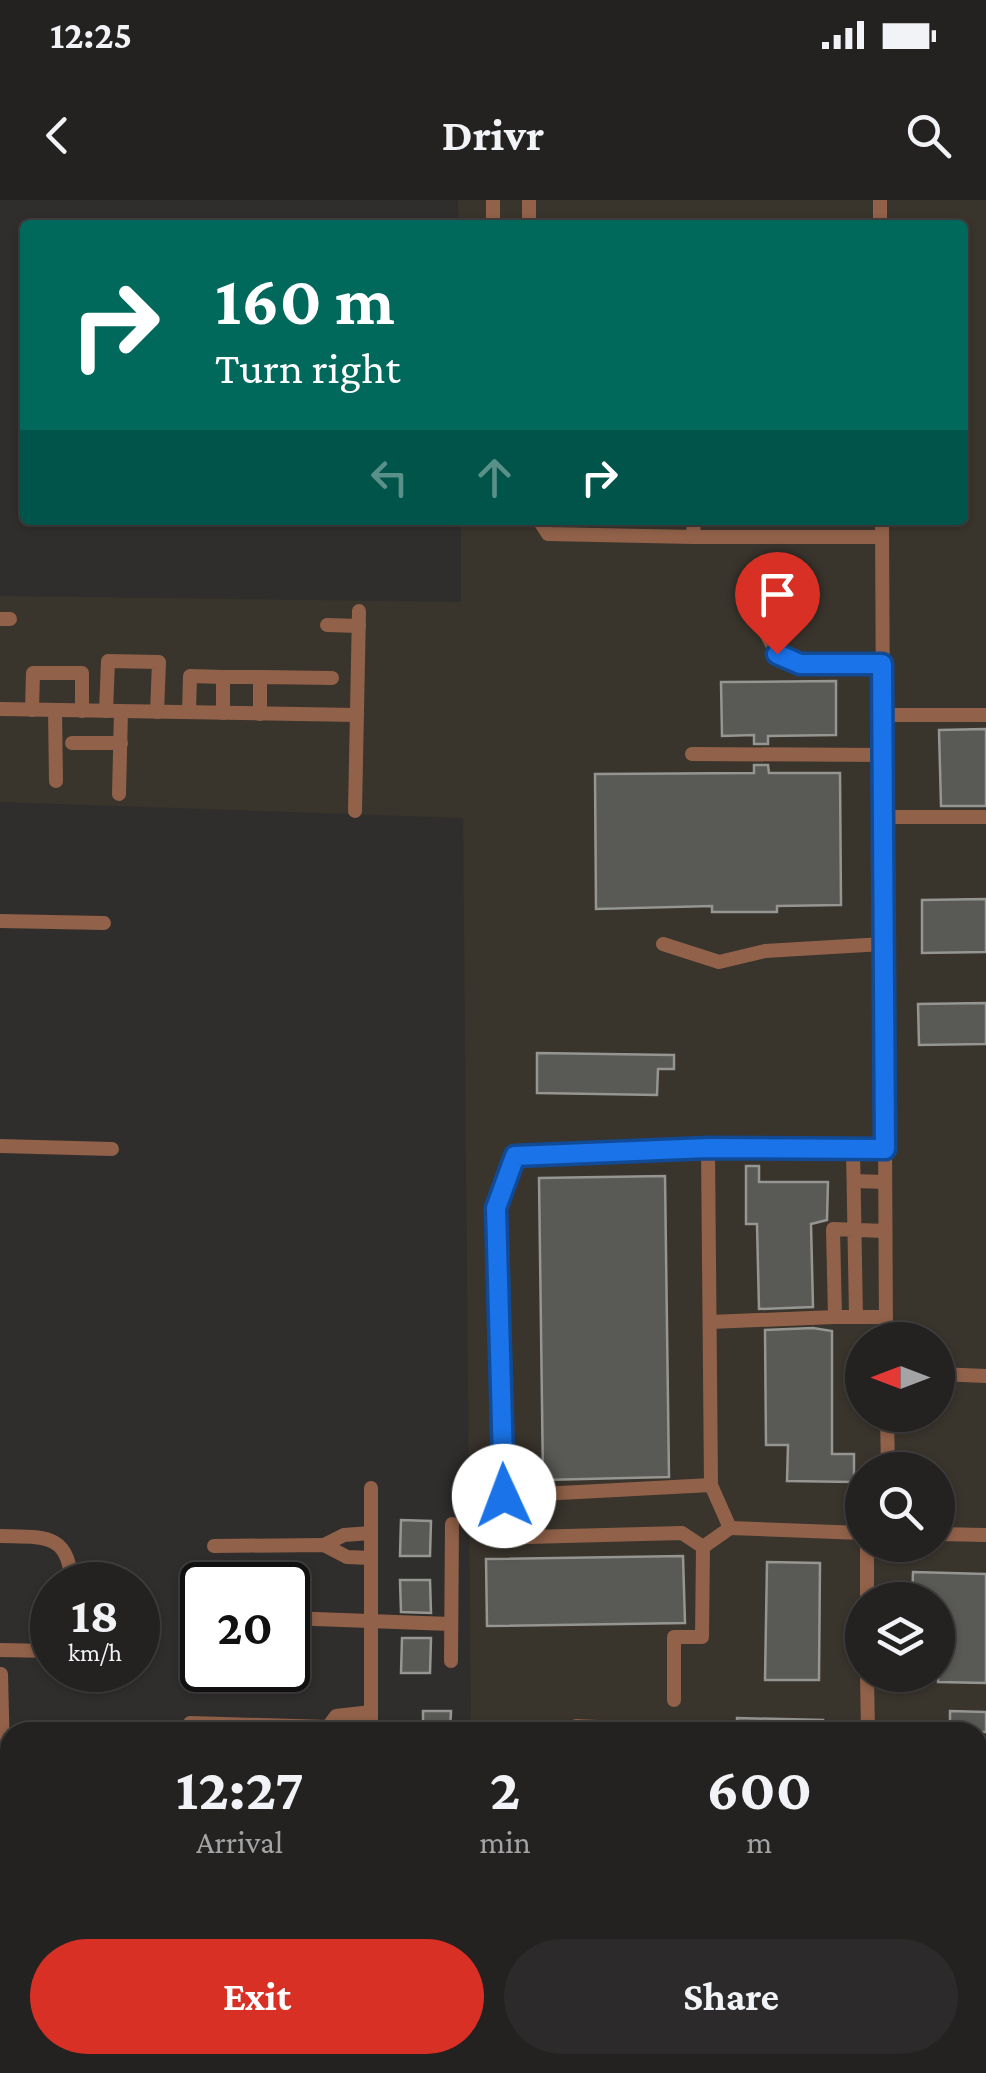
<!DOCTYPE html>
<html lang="en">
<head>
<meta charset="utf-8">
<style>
	body { margin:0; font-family:"Crimson Pro",serif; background:#2c2a2a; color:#f1f3f6; height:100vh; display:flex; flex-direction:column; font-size:38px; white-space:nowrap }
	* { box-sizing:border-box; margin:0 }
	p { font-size:32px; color:#a3a4a5 }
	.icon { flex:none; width:55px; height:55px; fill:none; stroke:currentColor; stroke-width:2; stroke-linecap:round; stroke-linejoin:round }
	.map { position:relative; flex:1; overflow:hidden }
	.sheet { position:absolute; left:0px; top:1522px; width:988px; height:352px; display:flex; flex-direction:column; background:#242221; border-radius:30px 30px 0 0; box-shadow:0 2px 8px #0004,0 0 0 2px #413f3f }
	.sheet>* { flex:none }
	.banner { position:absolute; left:20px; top:20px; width:948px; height:305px; border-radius:10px; box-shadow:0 2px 8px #0004,0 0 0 2px #413f3f; background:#00695c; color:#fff; overflow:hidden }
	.needle { width:65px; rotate:270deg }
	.fabs { position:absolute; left:845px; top:1122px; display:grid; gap:20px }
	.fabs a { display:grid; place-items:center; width:110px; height:110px; border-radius:50%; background:#242221; box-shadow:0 2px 8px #0004,0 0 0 2px #413f3f; font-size:50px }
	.speed { position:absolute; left:30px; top:1362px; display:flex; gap:20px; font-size:50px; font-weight:700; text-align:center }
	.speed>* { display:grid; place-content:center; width:130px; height:130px; border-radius:50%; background:#242221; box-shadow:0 2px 8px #0004,0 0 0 2px #413f3f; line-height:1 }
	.speed small { font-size:25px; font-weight:400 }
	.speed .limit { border:5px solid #111; border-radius:15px; background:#fff; color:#111 }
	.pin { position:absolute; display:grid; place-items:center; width:85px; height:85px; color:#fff; margin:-102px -42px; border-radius:50% 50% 50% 0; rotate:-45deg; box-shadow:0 0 10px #0007 }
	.pin .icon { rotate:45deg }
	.me { position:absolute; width:110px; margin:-55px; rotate:358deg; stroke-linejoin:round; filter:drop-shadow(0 0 8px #0008) }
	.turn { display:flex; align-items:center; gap:35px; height:210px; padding:0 30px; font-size:45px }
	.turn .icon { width:130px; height:130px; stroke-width:2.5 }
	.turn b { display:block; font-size:70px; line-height:85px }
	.lanes { display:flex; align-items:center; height:95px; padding:0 30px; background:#0003; justify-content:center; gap:50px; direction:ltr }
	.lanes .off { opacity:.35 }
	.eta { display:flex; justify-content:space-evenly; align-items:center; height:170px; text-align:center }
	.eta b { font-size:60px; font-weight:700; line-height:70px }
	.action { display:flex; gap:20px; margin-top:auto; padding:20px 30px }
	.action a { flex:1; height:115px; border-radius:60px; background:#d93025; color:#fff; font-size:40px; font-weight:700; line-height:115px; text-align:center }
	.action a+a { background:#2c2a2a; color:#f1f3f6 }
	.status { display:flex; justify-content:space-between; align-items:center; height:70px; padding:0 50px; background:#242221; direction:ltr }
	.status svg { height:28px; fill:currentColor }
	header { display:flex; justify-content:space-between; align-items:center; height:130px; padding:0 30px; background:#242221; font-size:45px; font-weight:700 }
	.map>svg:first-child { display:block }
	.built { fill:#39342c; fill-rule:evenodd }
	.building { fill:#595956; stroke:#959592; stroke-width:2.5 }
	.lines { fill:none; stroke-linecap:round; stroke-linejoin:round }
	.minor { stroke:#916149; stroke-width:14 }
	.route-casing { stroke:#114b97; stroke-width:25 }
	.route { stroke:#1a73e8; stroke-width:18 }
</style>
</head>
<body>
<div class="status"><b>12:25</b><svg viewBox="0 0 49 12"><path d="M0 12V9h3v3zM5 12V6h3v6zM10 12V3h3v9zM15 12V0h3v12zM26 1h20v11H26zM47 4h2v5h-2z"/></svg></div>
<header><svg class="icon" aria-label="back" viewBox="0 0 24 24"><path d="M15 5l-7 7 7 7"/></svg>Drivr<svg class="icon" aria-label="search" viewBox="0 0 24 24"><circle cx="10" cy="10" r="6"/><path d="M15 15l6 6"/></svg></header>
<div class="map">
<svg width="986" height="1873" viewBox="0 0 986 1873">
	<rect width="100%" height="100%" fill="#302e2c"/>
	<!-- built -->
	<path class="built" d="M 458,0 L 986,0 L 986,1704 L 978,1704 L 978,1532 L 471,1532 L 463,618 L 0,602 L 0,396 L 461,402 L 461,320 L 962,320 L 962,25 L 459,25 ZM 862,1140 L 938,1140 L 938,1215 L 862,1215 ZM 862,1270 L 938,1270 L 938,1345 L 862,1345 ZM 862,1400 L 938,1400 L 938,1475 L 862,1475 Z"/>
	<!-- building -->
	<g class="building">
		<path d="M 836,481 L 836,535 L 768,536 L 768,544 L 754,544 L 754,535 L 722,536 L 721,482 Z"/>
		<path d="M 986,529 L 986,606 L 941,606 L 939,530 Z"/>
		<path d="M 754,565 L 768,565 L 769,573 L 840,573 L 841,705 L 777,706 L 777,712 L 712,712 L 712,706 L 596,709 L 595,574 L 754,573 Z"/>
		<path d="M 986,699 L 986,752 L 922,753 L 922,700 Z"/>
		<path d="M 986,803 L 986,844 L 919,845 L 918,804 Z"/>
		<path d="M 537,853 L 674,855 L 674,869 L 658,869 L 657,895 L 537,893 Z"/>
		<path d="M 746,966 L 759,966 L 759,982 L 828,982 L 827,1020 L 811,1024 L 813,1107 L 759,1109 L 757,1024 L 746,1024 Z"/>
		<path d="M 665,976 L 669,1277 L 543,1280 L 539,978 Z"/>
		<path d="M 813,1128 L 832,1131 L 832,1254 L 854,1254 L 854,1282 L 787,1281 L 788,1245 L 766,1245 L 765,1130 Z"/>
		<path d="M 401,1320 L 431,1321 L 430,1356 L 400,1356 Z"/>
		<path d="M 683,1356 L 685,1423 L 487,1426 L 486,1359 Z"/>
		<path d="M 767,1362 L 820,1363 L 819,1480 L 765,1480 Z"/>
		<path d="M 913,1372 L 986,1374 L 986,1483 L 938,1482 L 938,1400 L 912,1400 Z"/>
		<path d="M 400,1380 L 430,1380 L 431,1413 L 401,1412 Z"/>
		<path d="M 402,1438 L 431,1438 L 430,1473 L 401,1473 Z"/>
		<path d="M 423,1511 L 451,1511 L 450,1532 L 423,1532 Z"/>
		<path d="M 950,1511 L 986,1512 L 986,1532 L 950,1532 Z"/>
		<path d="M 737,1518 L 823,1520 L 822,1532 L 737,1532 Z"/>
	</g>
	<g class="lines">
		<!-- minor -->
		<g class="minor">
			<path d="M 493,0 L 493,25"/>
			<path d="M 880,0 L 880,25"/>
			<path d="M 529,25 L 529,0"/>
			<path d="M 539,320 L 548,334 L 693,337 L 694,320"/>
			<path d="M 882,320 L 886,1140"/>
			<path d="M 693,337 L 882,337"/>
			<path d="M 0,419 L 10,419"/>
			<path d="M 759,420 L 777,454 L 800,464 L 882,464"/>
			<path d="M 327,425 L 359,426"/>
			<path d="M 0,509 L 357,515"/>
			<path d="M 32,510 L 33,473 L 82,473 L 82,511"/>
			<path d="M 55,510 L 56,581"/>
			<path d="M 106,511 L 108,461 L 159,462 L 157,512"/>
			<path d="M 189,512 L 190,476 L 223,477"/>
			<path d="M 223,513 L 223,477 L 260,477"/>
			<path d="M 260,514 L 260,477 L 332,478"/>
			<path d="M 882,515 L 986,515"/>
			<path d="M 72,543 L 121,543"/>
			<path d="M 692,554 L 882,555"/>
			<path d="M 119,594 L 121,511"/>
			<path d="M 355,611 L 359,411"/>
			<path d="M 882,617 L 986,617"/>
			<path d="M 0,721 L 104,723"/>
			<path d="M 663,744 L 719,762 L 765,751 L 883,744"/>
			<path d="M 0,946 L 112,949"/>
			<path d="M 708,948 L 711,1285 L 730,1328"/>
			<path d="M 853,949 L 856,1117 L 835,1117 L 833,1029 L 885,1031"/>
			<path d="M 854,981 L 885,982"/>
			<path d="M 856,1117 L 886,1117"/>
			<path d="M 710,1122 L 835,1117"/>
			<path d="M 938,1174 L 986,1176"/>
			<path d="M 887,1215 L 888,1270"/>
			<path d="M 711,1285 L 504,1296 L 496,1008 L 515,956 L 708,948 L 885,949"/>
			<path d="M 730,1328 L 862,1333"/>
			<path d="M 938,1334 L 986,1335"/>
			<path d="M 0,1336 C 43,1337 71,1332 71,1385"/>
			<path d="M 488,1338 L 682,1333 L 703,1347"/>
			<path d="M 324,1345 L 344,1335 L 371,1333"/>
			<path d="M 867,1345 L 867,1400"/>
			<path d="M 214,1346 L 324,1345 L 347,1357 L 371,1358"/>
			<path d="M 199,1415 L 202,1416"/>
			<path d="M 288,1418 L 450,1424"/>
			<path d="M 0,1450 L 52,1451"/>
			<path d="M 451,1461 L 452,1324"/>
			<path d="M 1,1474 L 4,1595"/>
			<path d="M 867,1475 L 868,1532"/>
			<path d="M 674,1500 L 674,1437 L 702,1437 L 703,1347 L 730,1328"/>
			<path d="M 190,1523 L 328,1527 L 335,1532"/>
			<path d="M 576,1526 L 708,1532"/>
			<path d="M 328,1527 L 336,1516 L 371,1512"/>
			<path d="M 371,1532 L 371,1288"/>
			<path d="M 0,1695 L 10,1695"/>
			<path d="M 978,1731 L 986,1731"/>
			<path d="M 210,1865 L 211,1873"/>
			<path d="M 449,1865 L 449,1873"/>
			<path d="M 370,1873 L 370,1865"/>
		</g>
	</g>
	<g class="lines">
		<!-- route casing -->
		<g class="route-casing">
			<path id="route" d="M 504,1296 L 496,1008 L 515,956 L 708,948 L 885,949 L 882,464 L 800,464 L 777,454"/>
		</g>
		<!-- route -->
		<use href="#route" class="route"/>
	</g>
</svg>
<div class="fabs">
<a><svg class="needle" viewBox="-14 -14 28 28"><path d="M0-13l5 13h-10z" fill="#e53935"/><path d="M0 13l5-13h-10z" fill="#a3a4a5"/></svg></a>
<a><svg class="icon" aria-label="search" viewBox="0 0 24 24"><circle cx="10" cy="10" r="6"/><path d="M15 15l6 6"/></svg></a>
<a><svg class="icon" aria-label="layers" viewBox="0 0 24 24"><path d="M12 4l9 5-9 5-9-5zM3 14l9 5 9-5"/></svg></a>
</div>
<div class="speed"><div>18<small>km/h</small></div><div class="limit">20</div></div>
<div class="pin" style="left:777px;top:454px;background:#d93025"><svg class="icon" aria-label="arrive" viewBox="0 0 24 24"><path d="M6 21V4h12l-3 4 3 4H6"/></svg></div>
<svg class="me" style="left:504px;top:1296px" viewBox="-20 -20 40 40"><circle r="19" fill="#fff"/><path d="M0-13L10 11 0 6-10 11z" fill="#1a73e8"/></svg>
<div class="banner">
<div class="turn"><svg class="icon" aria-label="right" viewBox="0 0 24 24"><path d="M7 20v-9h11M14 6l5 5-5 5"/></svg><div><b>160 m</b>Turn right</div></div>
<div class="lanes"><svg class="icon off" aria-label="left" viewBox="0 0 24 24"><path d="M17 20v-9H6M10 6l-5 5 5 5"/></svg><svg class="icon off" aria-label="ahead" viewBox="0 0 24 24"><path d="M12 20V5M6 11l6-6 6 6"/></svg><svg class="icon" aria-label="right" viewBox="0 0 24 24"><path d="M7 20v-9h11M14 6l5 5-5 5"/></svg></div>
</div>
<section class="sheet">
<div class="eta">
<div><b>12:27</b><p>Arrival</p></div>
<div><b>2</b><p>min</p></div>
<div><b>600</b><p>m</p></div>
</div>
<div class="action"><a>Exit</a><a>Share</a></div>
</section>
</div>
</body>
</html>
